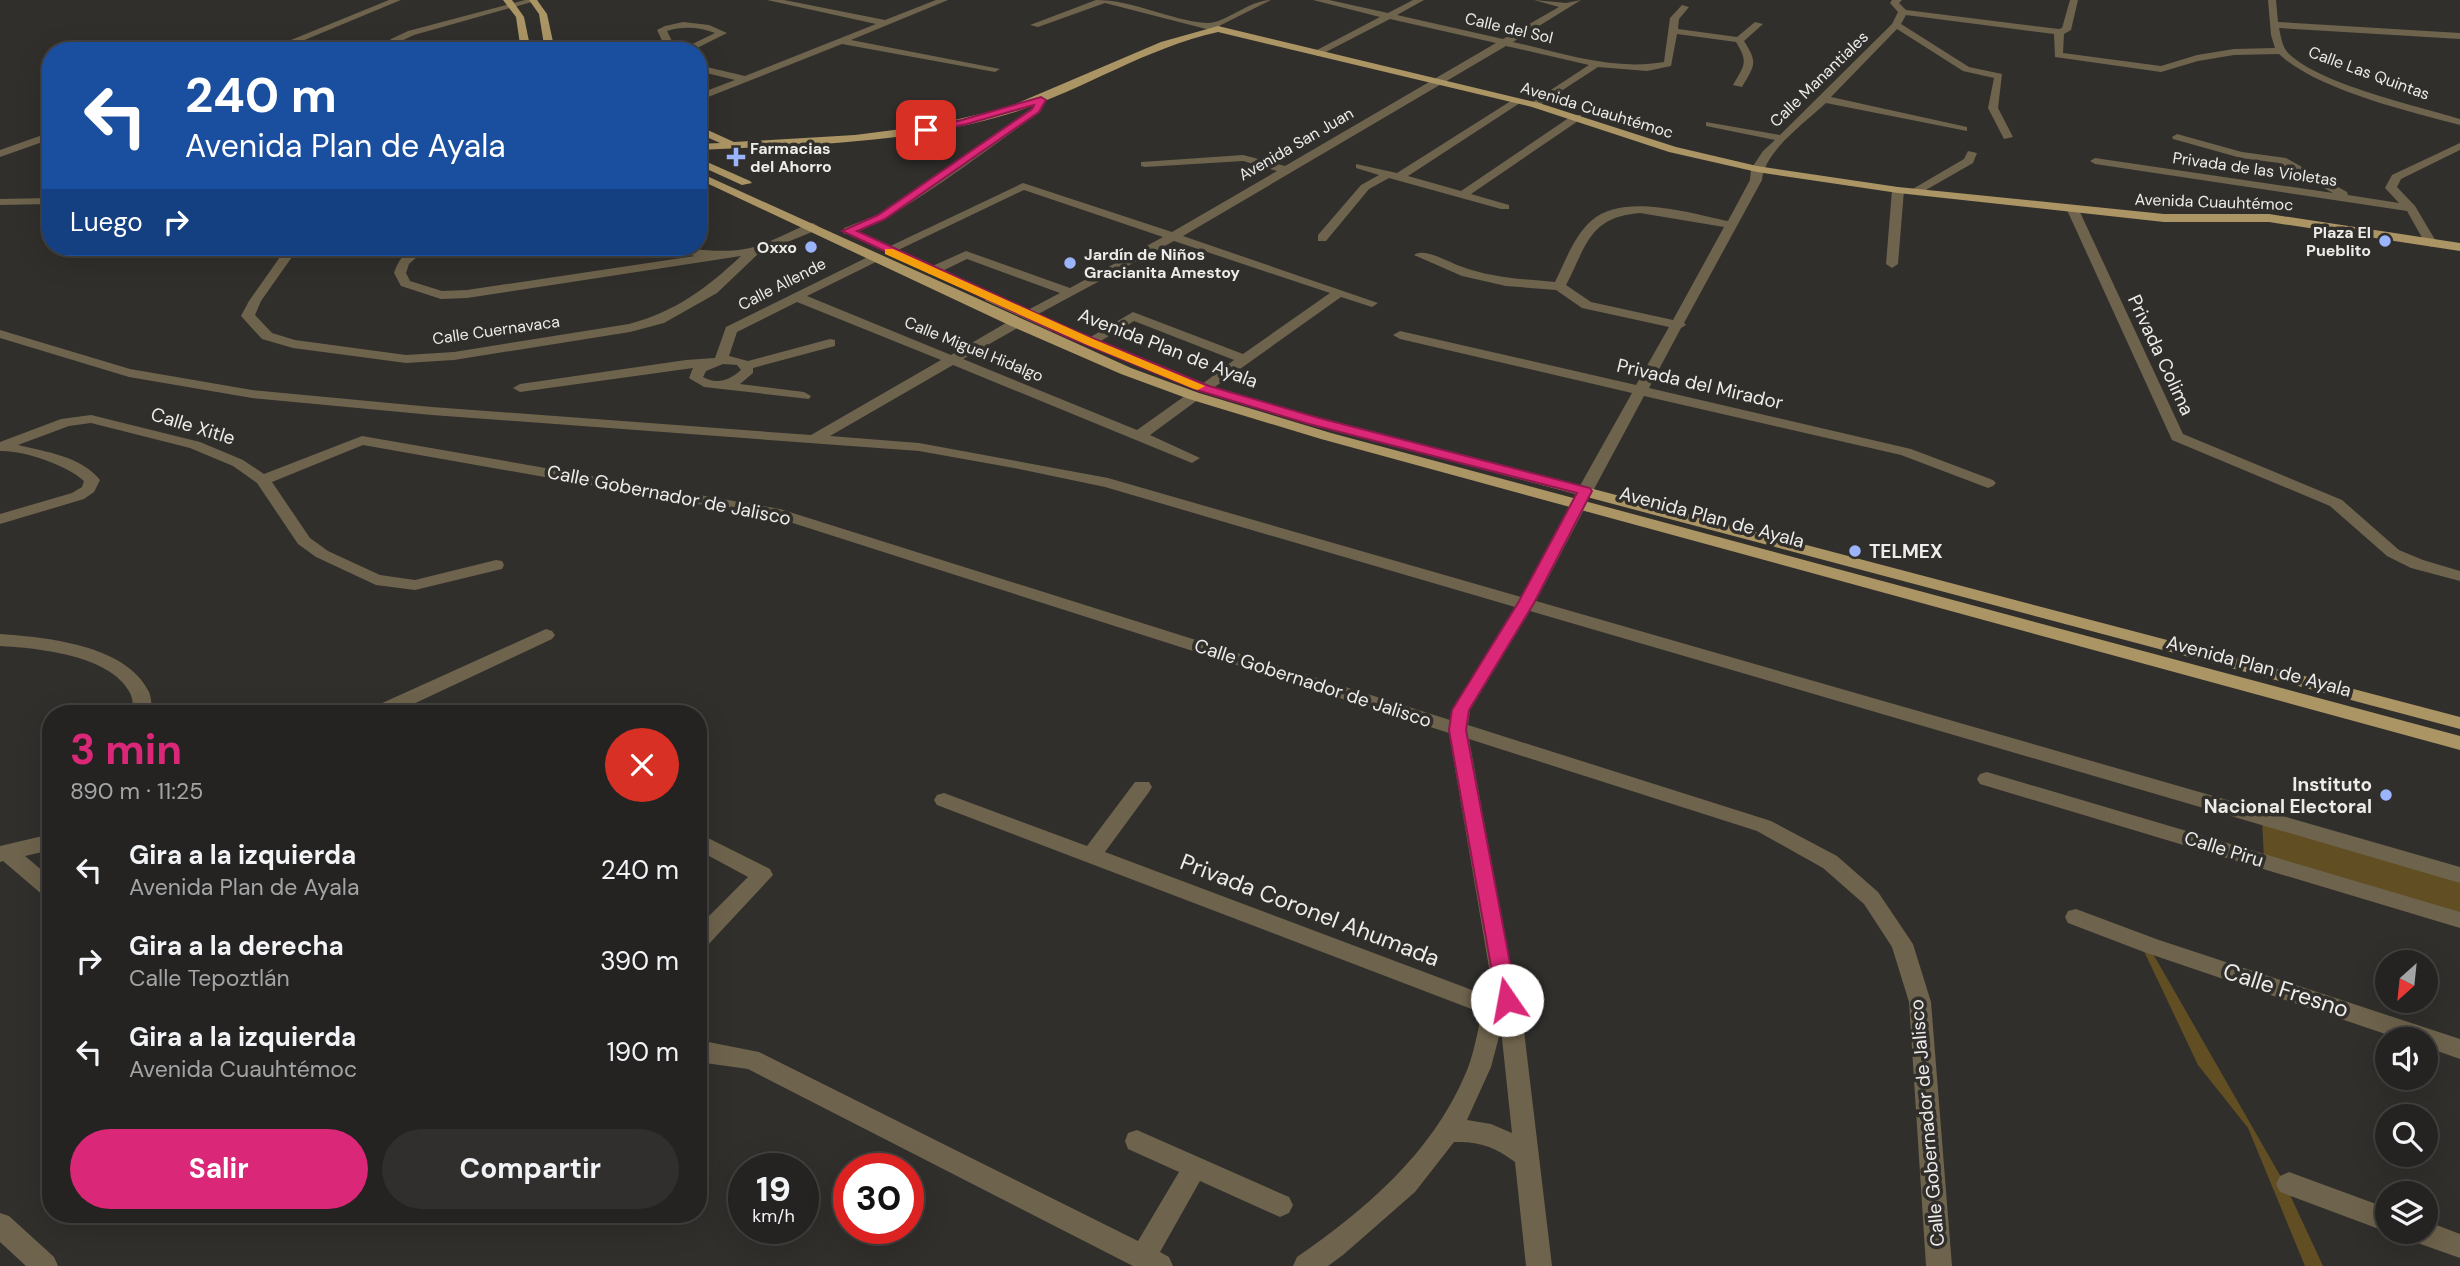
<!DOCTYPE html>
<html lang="es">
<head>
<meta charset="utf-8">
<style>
	body { margin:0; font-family:"DM Sans",sans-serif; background:#312f2e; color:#f1f3f6; height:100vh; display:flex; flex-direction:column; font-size:26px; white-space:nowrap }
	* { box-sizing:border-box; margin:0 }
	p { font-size:23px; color:#a3a4a5 }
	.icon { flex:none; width:38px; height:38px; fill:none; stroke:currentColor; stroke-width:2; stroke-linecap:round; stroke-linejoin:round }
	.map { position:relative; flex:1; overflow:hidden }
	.side { position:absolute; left:42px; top:705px; width:665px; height:518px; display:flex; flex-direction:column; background:#252321; border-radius:28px; box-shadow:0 7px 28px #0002,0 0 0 2px #42403f }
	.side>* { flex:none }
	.top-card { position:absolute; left:42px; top:42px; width:665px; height:214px; border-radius:28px; box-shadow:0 7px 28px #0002,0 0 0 2px #42403f; background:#1a4fa0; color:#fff; overflow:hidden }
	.needle { width:46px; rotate:207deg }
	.tools { position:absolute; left:2375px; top:950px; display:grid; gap:14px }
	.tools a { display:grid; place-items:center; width:63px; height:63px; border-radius:50%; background:#252321; box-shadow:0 7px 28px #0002,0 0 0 2px #42403f; font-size:35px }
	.speed { position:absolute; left:728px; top:1153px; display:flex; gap:14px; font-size:35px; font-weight:700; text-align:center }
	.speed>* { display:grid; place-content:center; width:91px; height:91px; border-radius:50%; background:#252321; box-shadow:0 7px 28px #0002,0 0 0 2px #42403f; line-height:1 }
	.speed small { font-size:18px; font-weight:400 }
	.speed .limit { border:10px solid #d22; background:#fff; color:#111 }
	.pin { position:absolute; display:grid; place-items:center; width:60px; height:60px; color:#fff; margin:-30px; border-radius:14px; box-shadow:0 4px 10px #0006 }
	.me { position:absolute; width:77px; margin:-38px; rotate:348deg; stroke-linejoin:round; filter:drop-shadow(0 0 5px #0008) }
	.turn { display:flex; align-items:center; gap:24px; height:147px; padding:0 28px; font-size:32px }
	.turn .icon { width:91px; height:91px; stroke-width:2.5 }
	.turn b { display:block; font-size:49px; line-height:60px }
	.then { display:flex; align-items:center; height:66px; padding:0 28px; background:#0003; gap:14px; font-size:26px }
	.round { display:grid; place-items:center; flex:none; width:74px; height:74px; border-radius:37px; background:#312f2e }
	.headline { display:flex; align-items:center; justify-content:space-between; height:119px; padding:0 28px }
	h1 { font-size:42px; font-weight:700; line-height:52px; color:#db2777 }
	.primary-button { display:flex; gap:14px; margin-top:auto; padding:14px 28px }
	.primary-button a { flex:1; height:80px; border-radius:42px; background:#db2777; color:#fff; font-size:28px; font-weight:700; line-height:80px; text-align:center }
	.primary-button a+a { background:#312f2e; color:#f1f3f6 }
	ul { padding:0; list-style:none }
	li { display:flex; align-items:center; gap:21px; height:91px; padding:0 28px }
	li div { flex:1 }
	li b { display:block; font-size:26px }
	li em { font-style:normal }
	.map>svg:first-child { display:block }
	.green { fill:#614e23 }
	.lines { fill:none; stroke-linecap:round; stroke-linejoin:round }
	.minor { fill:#6e634c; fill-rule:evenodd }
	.major { fill:#ac9564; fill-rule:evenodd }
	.route { fill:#db2777; stroke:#8e194d; stroke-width:2 }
	.slow { fill:#f59e0b }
	.poi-dot { fill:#9bb5fd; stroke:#312f2c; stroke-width:2.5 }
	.labels { text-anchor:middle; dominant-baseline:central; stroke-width:7; stroke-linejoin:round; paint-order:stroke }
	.far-street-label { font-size:16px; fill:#edecea; stroke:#312f2c }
	.far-poi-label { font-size:16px; font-weight:bold; fill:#edecea; stroke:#312f2c; text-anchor:start }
	.street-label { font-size:19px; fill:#edecea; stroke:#312f2c }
	.poi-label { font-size:19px; font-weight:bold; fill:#edecea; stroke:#312f2c; text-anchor:start }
	.near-street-label { font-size:23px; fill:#edecea; stroke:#312f2c }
</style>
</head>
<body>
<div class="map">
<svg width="2460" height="1266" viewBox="0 0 2460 1266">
	<rect width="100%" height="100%" fill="#312f2c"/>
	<!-- green -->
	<g class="green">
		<path d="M 2262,818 L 2460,875 L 2460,920 L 2264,861 Z"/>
		<path d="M 2148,945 L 2285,1184 L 2323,1266 L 2305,1266 L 2248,1128 L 2198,1065 L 2142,947 Z"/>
	</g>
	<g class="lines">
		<!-- minor -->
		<g class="minor">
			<path d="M 389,0 L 401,0 L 278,51 L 264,51 Z"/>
			<path d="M 525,0 L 539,0 L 414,35 L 397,43 L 390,51 L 379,51 L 391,39 L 408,31 Z"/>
			<path d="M 767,0 L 784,0 L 885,20 L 936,0 L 948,0 L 851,40 L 1000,69 L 995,72 L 842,44 L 698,101 L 698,94 L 735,80 L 698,71 L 698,65 L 745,76 L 876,24 Z"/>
			<path d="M 1096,0 C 1134,0 1169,20 1206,23 C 1223,25 1249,0 1271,0 L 1219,26 L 1223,29 L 1218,32 L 1105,3 L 1038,27 L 1030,25 Z"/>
			<path d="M 1313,0 L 1329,0 L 1388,13 L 1413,0 L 1424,0 L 1397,15 L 1503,39 L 1559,7 L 1534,0 L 1566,3 L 1581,0 L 1513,42 C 1561,53 1613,71 1664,62 L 1670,18 L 1682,5 L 1689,7 L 1679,19 L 1678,29 L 1737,37 L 1755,22 L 1763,24 L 1744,41 C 1758,63 1755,65 1742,87 L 1733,85 C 1744,65 1749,63 1736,42 L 1677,34 L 1671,66 L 1647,71 L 1598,67 L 1535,108 L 1530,105 L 1531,103 L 1589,65 L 1506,46 L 1183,236 L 1378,303 L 1372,307 L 1341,297 L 1209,391 L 1204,392 L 1197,388 L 1234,360 L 1134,321 L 1094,345 L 1089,346 L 1082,342 L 1133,312 L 1243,354 L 1330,293 L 1174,241 L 1029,319 L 1024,318 L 1024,312 L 1060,293 L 967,259 L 936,274 L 928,274 L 928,268 L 966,251 L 1070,288 L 1163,237 L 1024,190 L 892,253 L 882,250 L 1023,183 L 1172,232 L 1277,171 L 1243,161 L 1145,167 L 1141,166 L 1141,162 L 1243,155 L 1285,166 L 1496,43 L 1390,19 L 1318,56 L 1313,53 L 1315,51 L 1380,17 Z"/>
			<path d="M 1892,0 L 1902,0 L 1899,3 L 1906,10 L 2059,29 L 2062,28 L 2070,0 L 2078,0 L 2071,30 L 2064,34 L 2063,53 L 2161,66 L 2197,55 L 2234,49 L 2275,48 L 2271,35 L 2268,0 L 2276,0 L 2278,22 L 2460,33 L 2460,39 L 2279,28 C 2281,37 2282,46 2288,53 C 2321,85 2415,105 2460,119 L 2460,125 C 2410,112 2315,89 2279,54 L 2234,55 L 2198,61 L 2161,72 L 2055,57 L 2054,34 L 1906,15 L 1901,24 L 1969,67 L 2002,74 L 1998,108 L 2013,137 L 2004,139 L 1988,108 L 1994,78 L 1963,71 L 1897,29 L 1831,97 L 1967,127 L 1967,131 L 1826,103 C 1806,122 1764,151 1762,180 L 1684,323 L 1686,325 L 1681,328 L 1649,388 L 1911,449 L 1993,480 L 1996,483 L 1993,486 L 1988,488 L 1901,455 L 1644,396 L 1593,491 L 1590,494 L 1580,494 L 1577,491 L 1632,393 L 1400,339 L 1393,335 L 1400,331 L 1636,385 L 1669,327 L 1582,308 L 1556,290 L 1506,286 L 1462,276 L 1414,255 C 1424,247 1448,262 1460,266 C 1491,278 1523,279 1555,282 C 1565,262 1574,236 1591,221 C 1623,192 1690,213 1728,221 L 1750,180 L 1751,169 L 1763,151 L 1775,140 L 1706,126 L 1706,122 L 1780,135 L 1892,24 L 1898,12 L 1890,3 ZM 1640,213 L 1724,227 L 1673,320 L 1591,302 L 1566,285 C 1587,245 1589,217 1640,213 Z"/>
			<path d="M 683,22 L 709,25 L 727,33 L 691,51 L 678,51 L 715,33 C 700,27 682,26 667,31 L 677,51 L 667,51 L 657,30 L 665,26 Z"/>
			<path d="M 1037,98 L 1046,100 L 1040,112 C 1008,134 874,238 844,234 L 844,228 L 877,215 L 1032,108 Z"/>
			<path d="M 1514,99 L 1523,101 L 1408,176 L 1461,191 L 1573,115 L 1581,115 L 1581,119 L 1471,194 L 1509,205 L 1509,209 L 1501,209 L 1389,178 L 1369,189 L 1326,241 L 1318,241 L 1318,235 L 1361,185 L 1379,175 L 1356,168 L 1356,164 L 1397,173 Z"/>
			<path d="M 51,132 L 51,139 L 0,157 L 0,150 Z"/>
			<path d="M 2177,134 L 2242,152 L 2286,158 L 2347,192 L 2348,195 L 2399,203 L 2385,188 L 2392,175 L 2460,143 L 2460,150 L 2401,179 L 2397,187 L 2415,206 L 2437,243 L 2431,247 L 2425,243 L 2407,211 L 2095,164 L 2090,161 L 2095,158 L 2333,193 L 2279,163 L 2241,158 L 2173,139 L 2172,137 Z"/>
			<path d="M 1968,151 L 1977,153 L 1973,163 L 1919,194 L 1911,194 L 1911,190 L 1964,159 Z"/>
			<path d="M 1898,187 L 1904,190 L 1898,264 L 1892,268 L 1886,264 L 1892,190 Z"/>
			<path d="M 51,198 L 51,204 L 0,205 L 0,199 Z"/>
			<path d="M 2073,207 L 2079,210 L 2183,434 L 2342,500 L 2399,550 L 2423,560 L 2460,571 L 2460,581 L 2411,568 L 2387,556 L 2330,506 L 2172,440 L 2067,210 Z"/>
			<path d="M 813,223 L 819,227 L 817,230 L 758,254 L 717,293 L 664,323 L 630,332 L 454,360 L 406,363 L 293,348 L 262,339 L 241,316 L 249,301 L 287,247 L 299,247 L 261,301 L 255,315 L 272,333 L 295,340 L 406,355 L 454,352 L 629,324 C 675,312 707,288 741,256 L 467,298 L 441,299 L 401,286 L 394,273 C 399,256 410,247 428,247 L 409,264 L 406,273 L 410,281 L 442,291 L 467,290 L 695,256 L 663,250 L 661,247 C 691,247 720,255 750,248 C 772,243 792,229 813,223 Z"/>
			<path d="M 876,253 L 882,257 L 880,260 L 807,296 L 951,355 L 1011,320 L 1021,320 L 1021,326 L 963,359 L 1137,430 L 1189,393 L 1199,393 L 1199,399 L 1150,435 L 1200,458 L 1192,463 L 1187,461 L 953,365 L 830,436 L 919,443 L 1108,478 L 1521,597 L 1572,502 L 1574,499 L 1586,499 L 1588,502 L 1536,601 L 2460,867 L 2460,883 L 1530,611 L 1470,710 L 1468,725 L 1771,821 L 1837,856 L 1878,892 L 1913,944 L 1931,1002 L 1952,1266 L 1926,1266 L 1909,1002 L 1892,947 L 1864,904 L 1823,868 L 1757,831 L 1469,739 L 1514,986 L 1522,1014 L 1552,1266 L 1526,1266 L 1515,1162 C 1495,1147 1479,1141 1454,1142 L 1415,1192 L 1343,1255 L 1328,1266 L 1293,1266 L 1297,1257 C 1366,1209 1431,1154 1465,1075 C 1474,1055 1477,1033 1482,1013 L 937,805 L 934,800 L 937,795 L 944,793 L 1087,846 L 1135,782 L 1149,782 L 1152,787 L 1149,792 L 1105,852 L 1488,996 L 1493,991 L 1449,733 L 777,518 L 363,445 L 272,482 L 310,538 L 328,551 L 380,575 L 415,580 L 496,560 L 502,561 L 504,565 L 502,569 L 415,590 L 376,585 L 316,557 L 298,544 L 257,483 L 233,466 L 190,448 L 91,423 L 69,426 L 18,445 C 46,452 81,456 100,480 L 94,492 L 84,499 L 0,524 L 0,514 L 72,493 L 82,487 L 84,481 C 67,465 23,450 0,451 L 0,442 L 61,419 L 91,415 L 200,442 L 243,460 L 264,474 L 362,436 L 780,509 L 1450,720 L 1452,710 L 1515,607 L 1105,487 L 1019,469 L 919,451 L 432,415 L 252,398 L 129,377 L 0,338 L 0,330 L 130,369 L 252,390 L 432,407 L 811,435 L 941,360 L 797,302 L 737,332 L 729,356 L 748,361 L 830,339 L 835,340 L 835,346 L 753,368 L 753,373 L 740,384 L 804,392 L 811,396 L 809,399 L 704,387 L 689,378 L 693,368 L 520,392 L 513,388 L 520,384 L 686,360 L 715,358 L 726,327 ZM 723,364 L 737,365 L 741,370 C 730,380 717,385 703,377 L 706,371 ZM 1501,1029 L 1512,1133 L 1491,1124 L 1467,1120 L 1491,1067 Z"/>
			<path d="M 546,629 L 552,631 L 555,635 L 552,639 L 392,714 L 367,714 L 369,709 Z"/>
			<path d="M 0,634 C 45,637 127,645 149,692 C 152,699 151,707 152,714 L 134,714 C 133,707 133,699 130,693 C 111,655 37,648 0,646 Z"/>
			<path d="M 1987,772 L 2460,912 L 2460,928 L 1980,784 L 1977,779 L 1980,774 Z"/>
			<path d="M 698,833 L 770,869 L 773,875 L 706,947 L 698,950 L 698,927 L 748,877 L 698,850 Z"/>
			<path d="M 51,834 L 51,850 L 25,856 L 51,878 L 51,898 L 44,896 L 3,861 L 0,862 L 0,846 Z"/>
			<path d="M 2076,909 L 2159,940 L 2460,1039 L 2460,1059 L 2426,1047 L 2426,1040 L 2403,1040 L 2144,952 L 2068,923 L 2065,917 L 2068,911 Z"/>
			<path d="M 698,1040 L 759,1052 L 1138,1241 L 1179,1172 L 1128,1149 L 1125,1141 L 1128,1133 L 1137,1130 L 1289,1197 L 1293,1205 L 1289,1213 L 1280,1217 L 1200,1181 L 1160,1252 L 1169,1257 L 1173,1266 L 1133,1266 L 748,1069 L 698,1062 Z"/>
			<path d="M 2289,1172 L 2387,1208 L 2387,1232 L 2280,1192 L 2276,1184 L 2280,1176 Z"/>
			<path d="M 0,1213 L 9,1216 L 54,1257 L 58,1266 L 26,1266 L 0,1242 Z"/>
			<path d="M 2426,1221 L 2460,1234 L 2460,1258 L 2412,1241 L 2408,1232 L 2426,1232 Z"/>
		</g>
		<!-- major -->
		<g class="major">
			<path d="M 503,0 L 512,0 L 524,17 L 531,51 L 521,51 L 516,17 Z"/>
			<path d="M 529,0 L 537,0 L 547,14 L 555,51 L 545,51 L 539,14 Z"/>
			<path d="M 1218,26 L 1539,103 L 1676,147 L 1757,166 L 1898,187 L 2164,214 L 2269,214 L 2460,243 L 2460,251 L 2269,222 L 2164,222 L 1898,193 L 1757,172 L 1669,152 L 1532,107 L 1218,32 C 1146,48 1085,89 1015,112 C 913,144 804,145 698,150 L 698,144 L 720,143 L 698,133 L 698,128 L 701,127 L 734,142 L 855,135 L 933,125 L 1006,108 L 1161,42 Z"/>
			<path d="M 698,158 L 750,181 L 752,183 L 742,185 L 698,165 Z"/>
			<path d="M 698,172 L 1131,368 L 1199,393 L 1331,433 L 2460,736 L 2460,750 L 1321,439 L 1189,399 L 1121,374 L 1011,326 L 698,179 Z"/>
			<path d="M 990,293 L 1062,325 L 1064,328 L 1062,331 L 1052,331 L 985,300 L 985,294 Z"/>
			<path d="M 1445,450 L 2460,717 L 2460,729 L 1440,458 L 1437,455 L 1440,452 Z"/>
		</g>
	</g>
	<!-- route -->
	<path class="route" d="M 1041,97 L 1046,100 L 1039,112 L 885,219 L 857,231 L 1073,330 L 1209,386 L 1319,418 L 1590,488 L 1592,491 L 1534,603 L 1469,710 L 1466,730 L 1517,1000 L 1514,1006 L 1507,1008 L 1500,1006 L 1497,1000 L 1449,730 L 1452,710 L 1518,603 L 1577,493 L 1309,424 L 1200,391 L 1065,336 L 842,231 L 878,215 L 1032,109 L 1034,105 L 967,124 L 926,133 L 922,132 L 922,128 L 962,120 Z"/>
	<!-- slow -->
	<path class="slow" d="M 885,249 L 893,249 L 1093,339 L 1205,386 L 1198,390 L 1194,389 L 1085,344 L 885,254 Z"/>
	<!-- markers -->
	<g class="poi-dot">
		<path d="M732.5 146.5h7v7h7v7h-7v7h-7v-7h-7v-7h7z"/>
		<circle cx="2385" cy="241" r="7"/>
		<circle cx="811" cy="247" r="7"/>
		<circle cx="1070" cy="263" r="7"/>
		<circle cx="1855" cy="551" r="7"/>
		<circle cx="2386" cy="795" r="7"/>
	</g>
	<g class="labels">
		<!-- far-street labels -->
		<g class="far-street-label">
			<text transform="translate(1509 28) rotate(13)">Calle del Sol</text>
			<text transform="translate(2369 73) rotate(20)">Calle Las Quintas</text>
			<text transform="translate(1819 79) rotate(-44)">Calle Manantiales</text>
			<text transform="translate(1597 110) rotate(17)">Avenida Cuauhtémoc</text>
			<text transform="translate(1296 144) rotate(-30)">Avenida San Juan</text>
			<text transform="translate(2255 169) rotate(8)">Privada de las Violetas</text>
			<text transform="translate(2214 202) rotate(2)">Avenida Cuauhtémoc</text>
			<text transform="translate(782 284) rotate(-27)">Calle Allende</text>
			<text transform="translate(496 330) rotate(-8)">Calle Cuernavaca</text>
			<text transform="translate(974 349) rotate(22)">Calle Miguel Hidalgo</text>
		</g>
		<!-- far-poi labels -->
		<g class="far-poi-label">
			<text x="750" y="148">Farmacias<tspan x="750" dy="18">del Ahorro</tspan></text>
			<text x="2371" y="232" text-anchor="end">Plaza El<tspan x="2371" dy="18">Pueblito</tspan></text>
			<text x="797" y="247" text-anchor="end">Oxxo</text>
			<text x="1084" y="254">Jardín de Niños<tspan x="1084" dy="18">Gracianita Amestoy</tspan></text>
		</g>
		<!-- street labels -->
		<g class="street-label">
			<text transform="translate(1168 348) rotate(21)">Avenida Plan de Ayala</text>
			<text transform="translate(2161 355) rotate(65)">Privada Colima</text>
			<text transform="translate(1700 384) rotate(13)">Privada del Mirador</text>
			<text transform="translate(193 426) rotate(17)">Calle Xitle</text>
			<text transform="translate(669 495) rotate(11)">Calle Gobernador de Jalisco</text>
			<text transform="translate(1712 517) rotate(15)">Avenida Plan de Ayala</text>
			<text transform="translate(2259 666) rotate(15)">Avenida Plan de Ayala</text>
			<text transform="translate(1313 683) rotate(18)">Calle Gobernador de Jalisco</text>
			<text transform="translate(2224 849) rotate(17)">Calle Piru</text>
			<text transform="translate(1927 1123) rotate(-95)">Calle Gobernador de Jalisco</text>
		</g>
		<!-- poi labels -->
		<g class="poi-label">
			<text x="1869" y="551">TELMEX</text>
			<text x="2372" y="784" text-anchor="end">Instituto<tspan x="2372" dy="22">Nacional Electoral</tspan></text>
		</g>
		<!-- near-street labels -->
		<g class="near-street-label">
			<text transform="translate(1310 910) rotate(21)">Privada Coronel Ahumada</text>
			<text transform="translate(2286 990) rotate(18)">Calle Fresno</text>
		</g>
	</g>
</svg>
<div class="tools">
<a><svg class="needle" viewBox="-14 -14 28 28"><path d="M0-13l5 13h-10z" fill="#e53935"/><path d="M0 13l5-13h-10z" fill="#a3a4a5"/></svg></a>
<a><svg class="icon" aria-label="sound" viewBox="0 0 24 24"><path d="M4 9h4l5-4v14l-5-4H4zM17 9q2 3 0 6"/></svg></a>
<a><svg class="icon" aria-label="search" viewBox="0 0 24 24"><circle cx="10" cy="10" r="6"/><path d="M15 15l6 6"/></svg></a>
<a><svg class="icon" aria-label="layers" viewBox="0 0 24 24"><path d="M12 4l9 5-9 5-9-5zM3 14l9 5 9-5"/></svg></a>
</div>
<div class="speed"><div>19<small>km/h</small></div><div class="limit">30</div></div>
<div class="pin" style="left:926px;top:130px;background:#d93025"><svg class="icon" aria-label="arrive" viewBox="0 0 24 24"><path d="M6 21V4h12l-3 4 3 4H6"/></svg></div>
<svg class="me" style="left:1507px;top:1000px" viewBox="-20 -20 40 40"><circle r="19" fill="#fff"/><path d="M0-13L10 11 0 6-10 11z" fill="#db2777"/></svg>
<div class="top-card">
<div class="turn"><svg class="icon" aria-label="left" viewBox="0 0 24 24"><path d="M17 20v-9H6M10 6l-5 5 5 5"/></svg><div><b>240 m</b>Avenida Plan de Ayala</div></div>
<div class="then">Luego<svg class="icon" aria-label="right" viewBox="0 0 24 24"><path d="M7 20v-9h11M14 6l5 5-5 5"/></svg></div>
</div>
<section class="side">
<div class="headline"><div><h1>3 min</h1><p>890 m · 11:25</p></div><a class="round" style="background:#d93025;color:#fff"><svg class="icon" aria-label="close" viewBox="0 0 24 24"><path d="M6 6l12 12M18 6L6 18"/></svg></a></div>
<ul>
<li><svg class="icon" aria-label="left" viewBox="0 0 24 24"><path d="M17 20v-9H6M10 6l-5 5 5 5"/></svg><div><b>Gira a la izquierda</b><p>Avenida Plan de Ayala</p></div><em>240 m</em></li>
<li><svg class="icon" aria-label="right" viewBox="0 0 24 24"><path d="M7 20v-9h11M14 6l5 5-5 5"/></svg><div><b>Gira a la derecha</b><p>Calle Tepoztlán</p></div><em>390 m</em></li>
<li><svg class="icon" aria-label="left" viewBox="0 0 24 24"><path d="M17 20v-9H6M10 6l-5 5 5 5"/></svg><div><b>Gira a la izquierda</b><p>Avenida Cuauhtémoc</p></div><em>190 m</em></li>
</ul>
<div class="primary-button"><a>Salir</a><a>Compartir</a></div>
</section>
</div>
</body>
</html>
